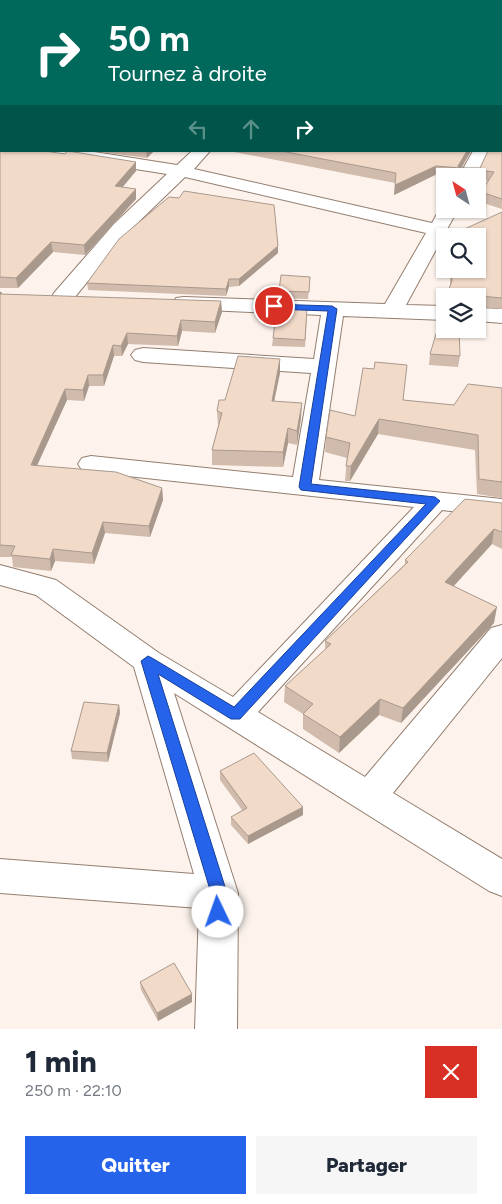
<!DOCTYPE html>
<html lang="fr">
<head>
<meta charset="utf-8">
<style>
	body { margin:0; font-family:Figtree,sans-serif; background:#f6f6f7; color:#1f2937; height:100vh; display:flex; flex-direction:column; font-size:19px; white-space:nowrap }
	* { box-sizing:border-box; margin:0 }
	p { font-size:16px; color:#747a83 }
	.icon { flex:none; width:28px; height:28px; fill:none; stroke:currentColor; stroke-width:2; stroke-linecap:round; stroke-linejoin:round }
	.map { position:relative; height:1029px; overflow:hidden }
	.side { display:flex; flex-direction:column; background:#fff; flex:1 }
	.side>* { flex:none }
	.banner { position:absolute; left:0px; top:0px; width:502px; height:152px; box-shadow:0 1px 4px #0004; background:#00695c; color:#fff; overflow:hidden }
	.needle { width:32px; rotate:324deg }
	.tools { position:absolute; left:436px; top:168px; display:grid; gap:10px }
	.tools a { display:grid; place-items:center; width:50px; height:50px; border-radius:0px; background:#fff; box-shadow:0 1px 4px #0004; font-size:25px }
	.pin { position:absolute; display:grid; place-items:center; width:42px; height:42px; color:#fff; margin:-21px; border:2px solid #fff; border-radius:50%; box-shadow:0 1px 5px #0007 }
	.me { position:absolute; width:55px; margin:-28px; rotate:357deg; stroke-linejoin:round; filter:drop-shadow(0 0 4px #0008) }
	.turn { display:flex; align-items:center; gap:18px; height:105px; padding:0 25px; font-size:22px }
	.turn .icon { width:65px; height:65px; stroke-width:2.5 }
	.turn b { display:block; font-size:35px; line-height:42px }
	.lanes { display:flex; align-items:center; height:48px; padding:0 25px; background:#0003; justify-content:center; gap:25px; direction:ltr }
	.lanes .off { opacity:.35 }
	.round { display:grid; place-items:center; flex:none; width:52px; height:52px; border-radius:0px; background:#f6f6f7 }
	.summary { display:flex; align-items:center; justify-content:space-between; height:85px; padding:0 25px }
	h1 { font-size:30px; font-weight:800; line-height:38px }
	.cta { display:flex; gap:10px; margin-top:auto; padding:10px 25px }
	.cta a { flex:1; height:58px; border-radius:0px; background:#2563eb; color:#fff; font-size:20px; font-weight:800; line-height:58px; text-align:center }
	.cta a+a { background:#f6f6f7; color:#1f2937 }
	.map>svg:first-child { display:block }
	.lines { fill:none; stroke-linecap:round; stroke-linejoin:round }
	.minor-casing { stroke:#947e6f; stroke-width:2 }
	.major-casing { stroke:#d2d0cf; stroke-width:30 }
	.minor { fill:#fff; fill-rule:evenodd }
	.major { stroke:#cee9fe; stroke-width:28 }
	.wall { fill:#d0bbad }
	.shaded-wall { fill:#a9998d }
	.building { fill:#f2dac9; stroke:#a9998d }
	.route { fill:#2563eb; stroke:#184099 }
</style>
</head>
<body>
<div class="map">
<svg width="502" height="1029" viewBox="0 0 502 1029">
	<rect width="100%" height="100%" fill="#fdf3ec"/>
	<g class="lines">
		<!-- minor casing -->
		<g class="minor-casing">
			<g id="minor">
				<rect x="0" y="135" width="1" height="10"/>
				<path d="M 45,151 L 88,151 L 177,165 L 192,151 L 210,151 L 194,169 L 432,223 L 442,205 L 445,204 L 445,209 L 458,209 L 406,305 L 445,306 L 445,320 L 343,316 L 319,480 L 502,499 L 502,517 L 442,510 L 258,712 L 365,777 L 491,628 L 502,625 L 502,658 L 393,793 L 502,859 L 502,896 L 489,891 L 174,693 L 238,893 L 237,1029 L 195,1029 L 199,908 L 0,893 L 0,859 L 194,874 L 134,667 L 36,595 L 0,585 L 0,565 L 56,580 L 159,653 L 233,697 L 414,507 L 91,472 L 82,470 L 78,464 L 82,458 L 91,456 L 293,477 L 311,373 L 143,362 L 135,360 L 131,355 L 135,350 L 143,348 L 314,359 L 321,315 L 184,309 L 176,308 L 173,303 L 176,298 L 184,297 L 385,304 L 426,233 L 185,177 L 128,232 L 70,303 L 62,304 L 54,303 L 51,298 L 54,293 L 114,224 L 167,174 L 53,156 L 47,155 Z"/>
				<path d="M 473,151 L 491,151 L 477,176 L 459,176 Z"/>
				<path d="M 478,308 L 502,309 L 502,323 L 478,321 Z"/>
			</g>
		</g>
		<!-- major casing -->
		<g class="major-casing">
			<g id="major">
				<path d="M 40,1 L 42,0"/>
				<path d="M 65,1 L 67,0"/>
				<path d="M 0,47 L 1,46"/>
			</g>
		</g>
		<!-- minor -->
		<use href="#minor" class="minor"/>
		<!-- major -->
		<use href="#major" class="major"/>
	</g>
	<!-- wall -->
	<g class="wall">
		<rect x="0" y="56" width="1" height="19"/>
		<path d="M 502,140 L 502,209 L 480,202 L 481,192 L 488,181 L 478,180 L 478,176 L 461,176 L 462,168 L 480,168 Z"/>
		<path d="M 0,151 L 136,171 L 122,188 L 136,199 L 85,255 L 53,252 L 18,288 L 0,288 Z"/>
		<path d="M 92,151 L 154,151 L 147,158 Z"/>
		<path d="M 471,151 L 459,172 L 458,176 L 435,175 L 394,195 L 395,183 L 234,152 Z"/>
		<path d="M 502,212 L 502,309 L 478,306 L 478,307 L 478,296 L 450,286 L 450,269 L 478,269 Z"/>
		<path d="M 278,246 L 278,253 L 239,286 L 229,287 L 226,296 L 88,290 L 87,283 Z"/>
		<path d="M 310,277 L 308,299 L 279,298 L 279,291 Z"/>
		<path d="M 0,292 L 2,294 L 221,301 L 222,312 L 215,333 L 182,331 L 178,346 L 128,344 L 122,356 L 114,356 L 104,386 L 89,386 L 84,401 L 67,400 L 37,466 L 162,488 L 163,500 L 150,537 L 105,533 L 94,564 L 55,561 L 51,571 L 13,567 L 12,557 L 0,557 Z"/>
		<path d="M 307,315 L 305,347 L 272,346 L 273,338 Z"/>
		<path d="M 430,354 L 460,356 L 458,367 L 429,365 Z"/>
		<path d="M 280,359 L 280,373 L 274,402 L 301,418 L 297,445 L 288,443 L 283,467 L 212,465 L 212,450 L 218,426 L 217,411 L 225,400 Z"/>
		<path d="M 374,369 L 404,400 L 454,405 L 502,388 L 502,498 L 477,494 L 475,450 L 378,434 L 350,481 L 345,481 L 347,458 L 325,452 L 326,437 L 355,416 Z"/>
		<path d="M 502,503 L 502,549 L 492,544 L 453,586 L 494,623 L 401,723 L 379,715 L 339,753 L 303,729 L 303,714 L 284,702 L 285,686 L 325,650 L 325,641 L 405,564 L 405,560 Z"/>
		<path d="M 119,705 L 120,713 L 108,762 L 72,759 L 71,751 Z"/>
		<path d="M 220,771 L 303,807 L 303,815 L 248,844 L 231,825 L 231,817 L 242,810 L 220,780 Z"/>
		<path d="M 140,982 L 192,1002 L 158,1021 L 141,990 Z"/>
	</g>
	<!-- shaded-wall -->
	<g class="shaded-wall">
		<path d="M 0,0 L 5,0 L 4,1 L 1,1 L 1,3 L 0,4 Z"/>
		<path d="M 146,151 L 154,151 L 147,158 Z"/>
		<path d="M 467,151 L 471,151 L 459,172 L 459,168 L 458,166 Z"/>
		<path d="M 136,162 L 136,171 L 115,196 L 115,186 Z"/>
		<path d="M 436,166 L 435,175 L 394,195 L 395,185 Z"/>
		<path d="M 136,189 L 136,199 L 85,255 L 84,245 Z"/>
		<path d="M 51,242 L 53,252 L 18,288 L 16,278 Z"/>
		<path d="M 278,246 L 278,253 L 239,286 L 239,279 Z"/>
		<path d="M 229,279 L 229,287 L 226,296 L 226,289 Z"/>
		<path d="M 480,296 L 478,306 L 478,307 L 478,299 Z"/>
		<path d="M 221,301 L 222,312 L 215,333 L 215,322 Z"/>
		<path d="M 181,320 L 182,331 L 178,346 L 177,336 Z"/>
		<path d="M 127,333 L 128,344 L 122,356 L 121,346 Z"/>
		<path d="M 113,345 L 114,356 L 104,386 L 103,375 Z"/>
		<path d="M 280,359 L 280,373 L 271,416 L 272,401 Z"/>
		<path d="M 88,375 L 89,386 L 84,401 L 83,390 Z"/>
		<path d="M 65,389 L 67,400 L 32,476 L 31,465 Z"/>
		<path d="M 302,403 L 301,418 L 297,445 L 297,431 Z"/>
		<path d="M 379,419 L 378,434 L 350,481 L 351,466 Z"/>
		<path d="M 288,428 L 288,443 L 283,467 L 283,452 Z"/>
		<path d="M 162,488 L 163,500 L 150,537 L 149,526 Z"/>
		<path d="M 103,522 L 105,533 L 94,564 L 92,553 Z"/>
		<path d="M 494,529 L 492,544 L 443,598 L 445,582 Z"/>
		<path d="M 53,549 L 55,561 L 51,571 L 50,559 Z"/>
		<path d="M 497,607 L 494,623 L 401,723 L 403,708 Z"/>
		<path d="M 380,699 L 379,715 L 339,753 L 340,737 Z"/>
		<path d="M 119,705 L 120,713 L 108,762 L 107,753 Z"/>
		<path d="M 303,807 L 303,815 L 248,844 L 248,836 Z"/>
		<path d="M 192,994 L 192,1002 L 158,1021 L 157,1013 Z"/>
	</g>
	<!-- building -->
	<g class="building">
		<path d="M 81,0 L 502,0 L 502,75 L 501,76 L 501,1 L 79,1 Z"/>
		<path d="M 0,56 L 1,56 L 1,67 L 0,66 Z"/>
		<path d="M 502,87 L 502,104 L 501,104 L 501,88 Z"/>
		<rect x="501" y="117" width="1" height="11"/>
		<path d="M 501,140 L 502,140 L 502,199 L 481,192 L 494,172 L 462,168 L 480,168 L 488,151 L 501,151 Z"/>
		<path d="M 1,150 L 1,151 L 45,151 L 65,154 L 67,151 L 68,151 L 136,162 L 115,186 L 136,189 L 84,245 L 51,242 L 16,278 L 0,277 L 0,151 Z"/>
		<path d="M 281,151 L 467,151 L 458,166 L 459,168 L 436,166 L 395,185 L 396,173 Z"/>
		<path d="M 184,191 L 274,205 L 278,246 L 239,279 L 229,279 L 226,289 L 87,283 L 119,239 L 169,197 L 179,198 Z"/>
		<path d="M 502,212 L 502,298 L 480,296 L 478,299 L 478,296 L 448,296 L 447,294 L 452,281 L 451,269 L 478,269 L 478,236 L 449,236 Z"/>
		<path d="M 281,275 L 310,277 L 309,292 L 279,291 Z"/>
		<path d="M 0,292 L 2,293 L 0,294 L 221,301 L 215,322 L 181,320 L 177,336 L 127,333 L 121,346 L 113,345 L 103,375 L 88,375 L 83,390 L 65,389 L 31,465 L 116,472 L 162,488 L 149,526 L 103,522 L 92,553 L 53,549 L 50,559 L 11,555 L 15,546 L 0,545 Z"/>
		<path d="M 277,307 L 307,308 L 305,340 L 273,338 Z"/>
		<path d="M 445,310 L 445,329 L 459,329 L 460,356 L 430,354 L 443,311 Z"/>
		<path d="M 238,356 L 280,359 L 272,401 L 302,403 L 297,431 L 288,428 L 283,452 L 212,450 L 222,413 L 217,411 L 219,400 L 225,400 Z"/>
		<path d="M 375,362 L 407,365 L 403,400 L 454,405 L 468,384 L 502,388 L 502,482 L 479,479 L 478,435 L 379,419 L 351,466 L 346,466 L 350,443 L 326,437 L 330,410 L 355,416 L 363,368 L 374,369 Z"/>
		<path d="M 465,499 L 502,503 L 502,532 L 494,529 L 445,582 L 497,607 L 403,708 L 380,699 L 340,737 L 303,714 L 313,704 L 285,686 L 331,644 L 325,641 L 408,562 L 405,560 Z"/>
		<path d="M 84,702 L 119,705 L 107,753 L 71,751 Z"/>
		<path d="M 254,753 L 303,807 L 248,836 L 231,817 L 247,808 L 220,771 Z"/>
		<path d="M 174,963 L 192,994 L 157,1013 L 140,982 Z"/>
	</g>
	<!-- route -->
	<path class="route" d="M 271,304 L 332,306 L 337,309 L 311,484 L 435,497 L 440,501 L 240,719 L 231,719 L 158,674 L 227,893 L 226,912 L 224,917 L 218,919 L 213,917 L 210,912 L 211,893 L 141,661 L 148,656 L 152,658 L 234,707 L 426,504 L 301,490 L 299,487 L 328,311 L 274,309 L 271,308 Z"/>
</svg>
<div class="tools">
<a><svg class="needle" viewBox="-14 -14 28 28"><path d="M0-13l5 13h-10z" fill="#e53935"/><path d="M0 13l5-13h-10z" fill="#747a83"/></svg></a>
<a><svg class="icon" aria-label="search" viewBox="0 0 24 24"><circle cx="10" cy="10" r="6"/><path d="M15 15l6 6"/></svg></a>
<a><svg class="icon" aria-label="layers" viewBox="0 0 24 24"><path d="M12 4l9 5-9 5-9-5zM3 14l9 5 9-5"/></svg></a>
</div>
<div class="pin" style="left:274px;top:306px;background:#d93025"><svg class="icon" aria-label="arrive" viewBox="0 0 24 24"><path d="M6 21V4h12l-3 4 3 4H6"/></svg></div>
<svg class="me" style="left:218px;top:912px" viewBox="-20 -20 40 40"><circle r="19" fill="#fff"/><path d="M0-13L10 11 0 6-10 11z" fill="#2563eb"/></svg>
<div class="banner">
<div class="turn"><svg class="icon" aria-label="right" viewBox="0 0 24 24"><path d="M7 20v-9h11M14 6l5 5-5 5"/></svg><div><b>50 m</b>Tournez à droite</div></div>
<div class="lanes"><svg class="icon off" aria-label="left" viewBox="0 0 24 24"><path d="M17 20v-9H6M10 6l-5 5 5 5"/></svg><svg class="icon off" aria-label="ahead" viewBox="0 0 24 24"><path d="M12 20V5M6 11l6-6 6 6"/></svg><svg class="icon" aria-label="right" viewBox="0 0 24 24"><path d="M7 20v-9h11M14 6l5 5-5 5"/></svg></div>
</div>
</div>
<section class="side">
<div class="summary"><div><h1>1 min</h1><p>250 m · 22:10</p></div><a class="round" style="background:#d93025;color:#fff"><svg class="icon" aria-label="close" viewBox="0 0 24 24"><path d="M6 6l12 12M18 6L6 18"/></svg></a></div>
<div class="cta"><a>Quitter</a><a>Partager</a></div>
</section>
</body>
</html>
